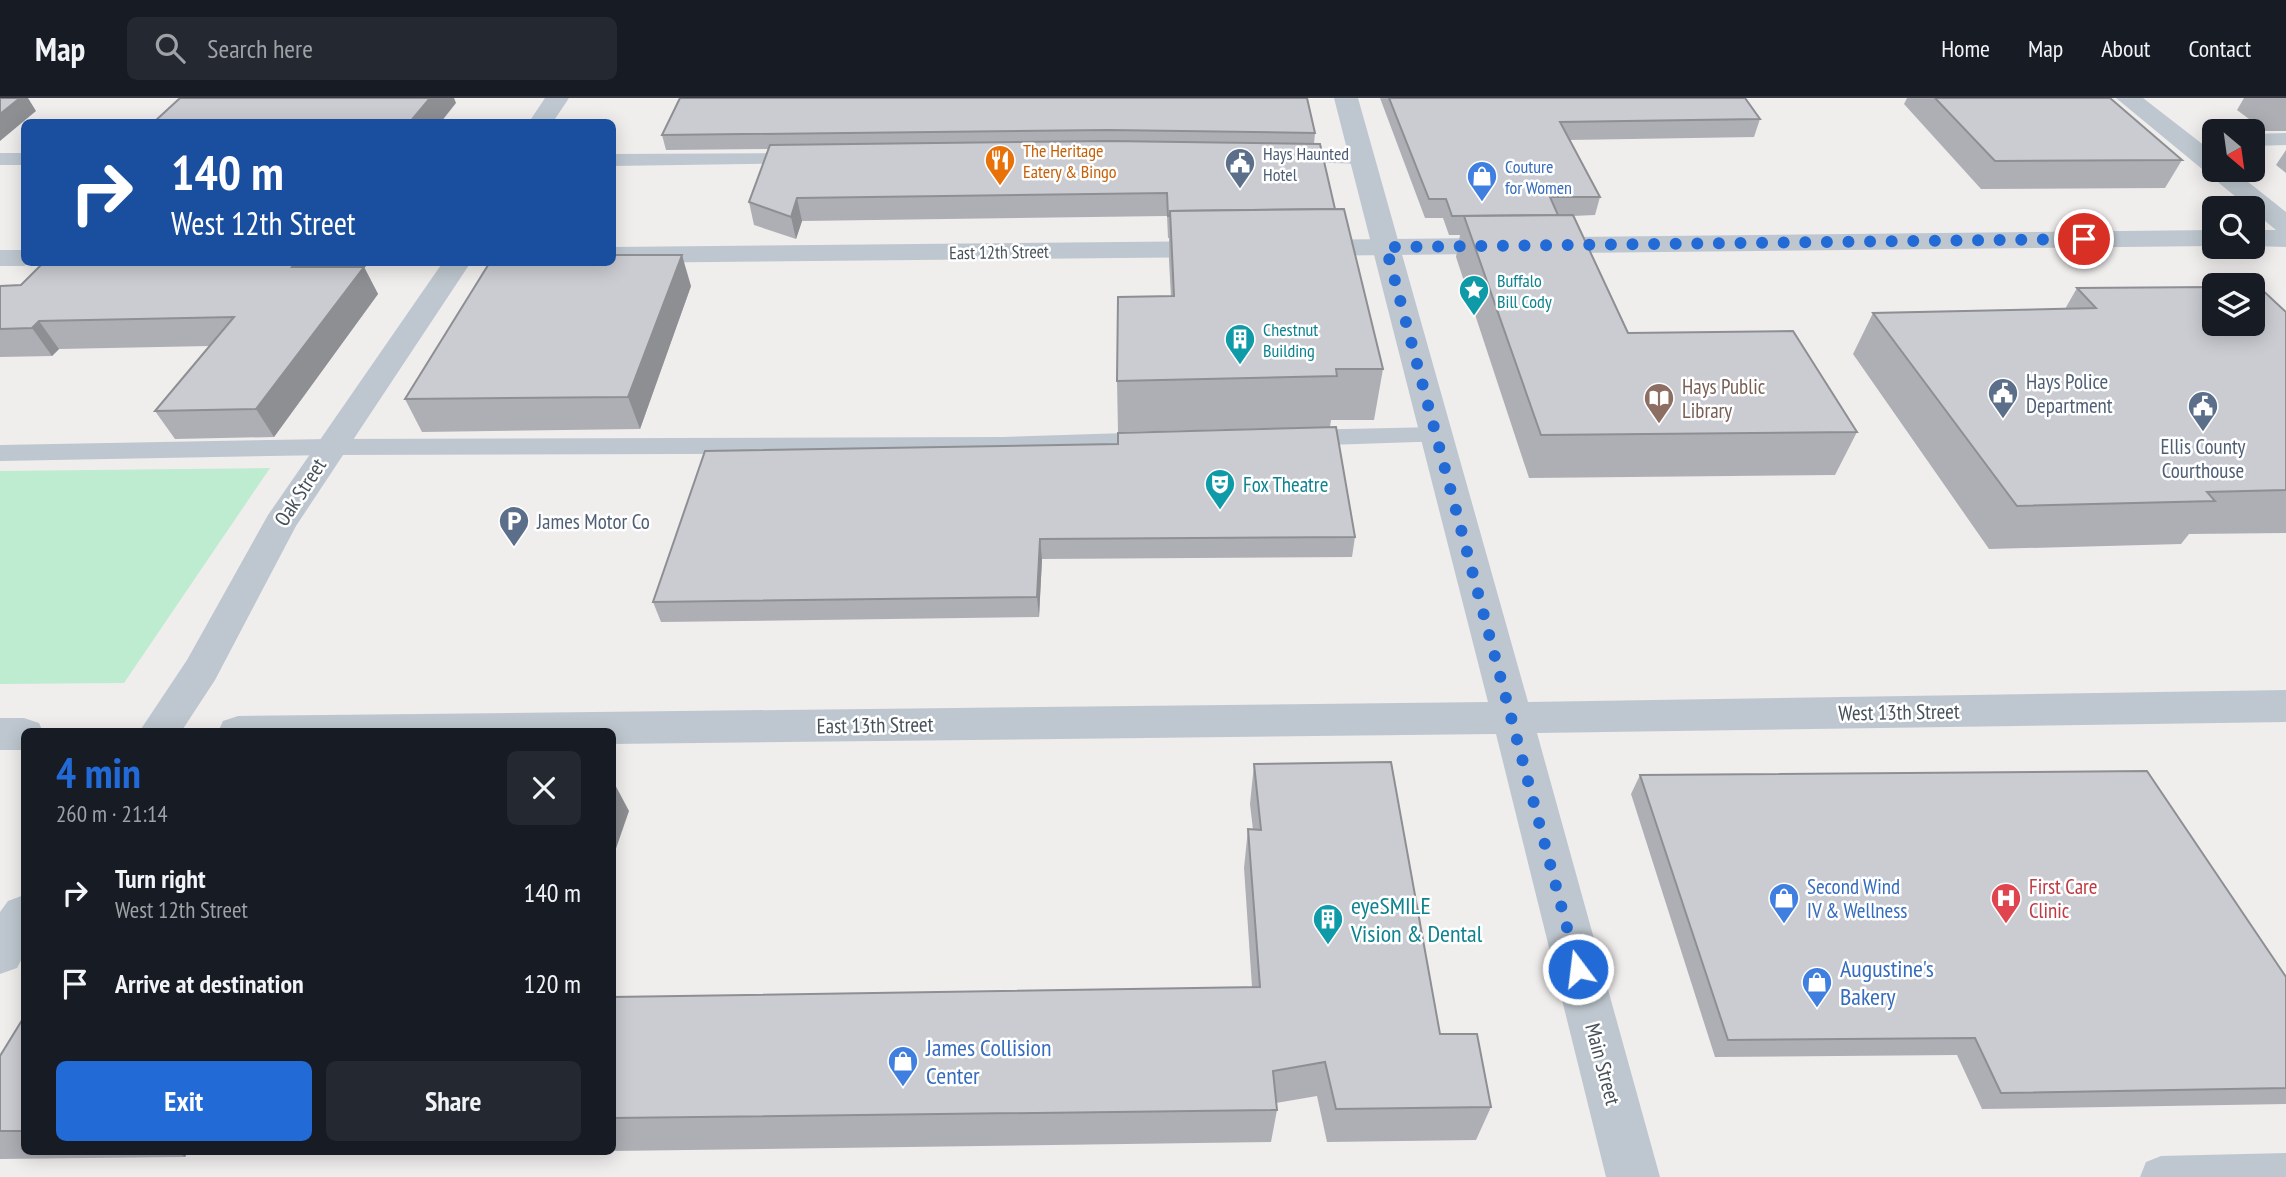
<!DOCTYPE html>
<html lang="en">
<head>
<meta charset="utf-8">
<style>
	body { margin:0; font-family:"PT Sans Narrow",sans-serif; background:#242831; color:#f1f3f6; height:100vh; display:flex; flex-direction:column; font-size:26px; white-space:nowrap }
	* { box-sizing:border-box; margin:0 }
	p { font-size:23px; color:#9ea1a6 }
	.icon { flex:none; width:38px; height:38px; fill:none; stroke:currentColor; stroke-width:2; stroke-linecap:round; stroke-linejoin:round }
	.map { position:relative; flex:1; overflow:hidden }
	.sheet { position:absolute; left:21px; top:630px; width:595px; height:427px; display:flex; flex-direction:column; background:#171b24; border-radius:10px; box-shadow:0 4px 18px #0003 }
	.sheet>* { flex:none }
	.hud { position:absolute; left:21px; top:21px; width:595px; height:147px; border-radius:10px; box-shadow:0 4px 18px #0003; background:#1a4fa0; color:#fff; overflow:hidden }
	.needle { width:46px; rotate:151deg }
	.controls { position:absolute; left:2202px; top:21px; display:grid; gap:14px }
	.controls a { display:grid; place-items:center; width:63px; height:63px; border-radius:10px; background:#171b24; box-shadow:0 4px 18px #0003; font-size:35px }
	.pin { position:absolute; display:grid; place-items:center; width:60px; height:60px; color:#fff; margin:-30px; border:4px solid #fff; border-radius:50%; box-shadow:0 2px 7px #0007 }
	.me { position:absolute; width:77px; margin:-38px; rotate:345deg; stroke-linejoin:round; filter:drop-shadow(0 0 5px #0008) }
	.turn { display:flex; align-items:center; gap:24px; height:147px; padding:0 35px; font-size:32px }
	.turn .icon { width:91px; height:91px; stroke-width:2.5 }
	.turn b { display:block; font-size:49px; line-height:60px }
	.round { display:grid; place-items:center; flex:none; width:74px; height:74px; border-radius:10px; background:#242831 }
	.head { display:flex; align-items:center; justify-content:space-between; height:119px; padding:0 35px }
	h1 { font-size:42px; font-weight:600; line-height:52px; color:#226ad5 }
	.action { display:flex; gap:14px; margin-top:auto; padding:14px 35px }
	.action a { flex:1; height:80px; border-radius:10px; background:#226ad5; color:#fff; font-size:28px; font-weight:600; line-height:80px; text-align:center }
	.action a+a { background:#242831; color:#f1f3f6 }
	ul { padding:0; list-style:none }
	li { display:flex; align-items:center; gap:21px; height:91px; padding:0 35px }
	li div { flex:1 }
	li b { display:block; font-size:26px }
	li em { font-style:normal }
	header { display:flex; align-items:center; gap:42px; box-sizing:border-box; height:98px; padding:0 35px; background:#171b24; border-bottom:2px solid #363941 }
	header strong { font-size:33px }
	nav { display:flex; gap:38px; margin-inline-start:auto; font-size:24px }
	.search { width:490px; height:63px; background:#242831; display:flex; align-items:center; gap:18px; box-sizing:border-box; padding:0 24px; border-radius:10px; color:#9ea1a6; font-size:26px }
	.map>svg:first-child { display:block }
	.green { fill:#bdecd0 }
	.lines { fill:none; stroke-linecap:round; stroke-linejoin:round }
	.service { fill:#bec7cf; fill-rule:evenodd }
	.minor { fill:#bec7cf; fill-rule:evenodd }
	.tertiary { fill:#bec7cf; fill-rule:evenodd }
	.wall { fill:#aeafb5 }
	.shaded-wall { fill:#8d8f93 }
	.building { fill:#caccd2; stroke:#8d8f93; stroke-width:2 }
	.route { stroke:#226ad5; stroke-width:12; stroke-dasharray:0 21.6 }
	.labels { text-anchor:middle; dominant-baseline:central; stroke-width:5; stroke-linejoin:round; paint-order:stroke }
	.far-food-label { font-size:18px; fill:#c56008; stroke:#fff; text-anchor:start }
	.far-service-label { font-size:18px; fill:#4e5e75; stroke:#fff; text-anchor:start }
	.far-shop-label { font-size:18px; fill:#366cbe; stroke:#fff; text-anchor:start }
	.far-street-label { font-size:18px; fill:#465059; stroke:#fff }
	.far-culture-label { font-size:18px; fill:#0d838f; stroke:#fff; text-anchor:start }
	.service-label { font-size:21px; fill:#4e5e75; stroke:#fff; text-anchor:start }
	.education-label { font-size:21px; fill:#785e54; stroke:#fff; text-anchor:start }
	.culture-label { font-size:21px; fill:#0d838f; stroke:#fff; text-anchor:start }
	.street-label { font-size:21px; fill:#465059; stroke:#fff }
	.shop-label { font-size:21px; fill:#366cbe; stroke:#fff; text-anchor:start }
	.health-label { font-size:21px; fill:#be3a42; stroke:#fff; text-anchor:start }
	.near-culture-label { font-size:24px; fill:#0d838f; stroke:#fff; text-anchor:start }
	.near-shop-label { font-size:24px; fill:#366cbe; stroke:#fff; text-anchor:start }
</style>
</head>
<body>
<header>
<strong>Map</strong>
<div class="search"><svg class="icon" aria-label="search" viewBox="0 0 24 24"><circle cx="10" cy="10" r="6"/><path d="M15 15l6 6"/></svg>Search here</div>
<nav><a>Home</a><a>Map</a><a>About</a><a>Contact</a></nav>
</header>
<div class="map">
<svg width="2286" height="1079" viewBox="0 0 2286 1079">
	<rect width="100%" height="100%" fill="#f0eded"/>
	<!-- green -->
	<path class="green" d="M 270,370 L 124,585 L 0,586 L 0,373 Z"/>
	<g class="lines">
		<!-- service -->
		<g class="service">
			<path d="M 2286,35 L 2286,47 L 2252,48 L 2252,36 Z"/>
			<path d="M 1281,53 L 1362,54 L 1372,60 L 1362,66 L 1274,63 L 1271,59 L 1274,55 Z"/>
			<rect x="0" y="55" width="24" height="12"/>
			<path d="M 805,55 L 812,57 L 815,61 L 812,65 L 612,68 L 612,56 Z"/>
			<path d="M 1438,329 L 1447,331 L 1451,337 L 1447,343 L 1298,348 L 1289,346 L 1285,340 L 1289,334 L 1298,332 Z"/>
			<path d="M 1157,334 L 1166,336 L 1170,342 L 1166,348 L 1002,355 L 329,357 L 0,363 L 0,347 L 329,341 L 1002,339 Z"/>
			<path d="M 2286,1055 L 2286,1079 L 2140,1079 L 2146,1064 L 2161,1058 Z"/>
		</g>
		<!-- minor -->
		<g class="minor">
			<path d="M 545,0 L 569,0 L 553,24 L 529,24 Z"/>
			<path d="M 2116,0 L 2143,0 L 2214,55 L 2214,72 L 2233,72 L 2286,114 L 2286,149 L 2252,148 L 2252,132 L 2276,132 Z"/>
			<path d="M 2214,132 L 2214,148 L 1301,158 L 1291,156 L 1287,150 L 1291,144 L 1301,142 Z"/>
			<path d="M 1223,143 L 1233,145 L 1237,151 L 1233,157 L 1223,159 L 612,165 L 609,164 L 612,164 L 612,149 Z"/>
			<path d="M 0,152 L 24,152 L 24,164 L 35,164 L 24,168 L 0,168 Z"/>
			<path d="M 443,164 L 471,164 L 296,428 L 215,582 L 181,634 L 139,634 L 187,562 L 268,417 Z"/>
			<path d="M 24,797 L 24,857 L 17,870 L 0,876 L 0,814 L 8,803 Z"/>
		</g>
		<!-- tertiary -->
		<g class="tertiary">
			<path d="M 1334,0 L 1358,0 L 1528,604 L 2286,592 L 2286,624 L 1537,635 L 1660,1079 L 1606,1079 L 1496,636 L 612,646 L 612,634 L 218,634 L 223,623 L 238,618 L 1488,604 Z"/>
			<path d="M 0,620 L 24,620 L 39,625 L 43,634 L 24,634 L 24,652 L 0,652 Z"/>
		</g>
	</g>
	<!-- wall -->
	<g class="wall">
		<path d="M 680,0 L 1315,35 L 1314,46 L 1335,111 L 1383,271 L 1374,322 L 1331,322 L 1330,329 L 1118,334 L 1117,283 L 1171,199 L 1169,162 L 1169,140 L 1168,140 L 1167,118 L 802,123 L 796,141 L 754,127 L 749,104 L 768,51 L 666,52 L 662,37 Z"/>
		<path d="M 1380,0 L 1745,0 L 1760,21 L 1754,39 L 1570,42 L 1600,99 L 1595,117 L 1573,118 L 1628,235 L 1857,334 L 1835,377 L 1529,380 L 1456,159 L 1460,137 L 1449,137 L 1443,120 L 1425,120 Z"/>
		<path d="M 1907,0 L 2110,0 L 2182,62 L 2165,90 L 1981,91 L 1904,6 Z"/>
		<path d="M 2244,0 L 2286,0 L 2286,33 L 2265,33 L 2237,12 Z"/>
		<path d="M 2286,52 L 2286,75 L 2276,67 Z"/>
		<path d="M 329,169 L 364,169 L 378,196 L 274,339 L 175,341 L 155,313 L 210,248 L 59,251 L 52,258 L 0,259 L 0,188 L 21,187 Z"/>
		<path d="M 691,188 L 640,331 L 422,334 L 405,301 Z"/>
		<path d="M 2077,190 L 2286,214 L 2286,435 L 2189,436 L 2181,446 L 1989,451 L 1853,256 L 1873,215 L 2065,211 Z"/>
		<path d="M 1118,346 L 1355,439 L 1352,459 L 1042,461 L 1039,519 L 661,524 L 653,504 Z"/>
		<path d="M 1254,666 L 1440,936 L 1491,1009 L 1476,1042 L 1327,1044 L 1317,998 L 1276,1005 L 1277,1012 L 1271,1044 L 612,1053 L 612,899 L 1252,889 L 1244,770 L 1248,731 L 1253,732 L 1250,706 Z"/>
		<path d="M 1640,677 L 2286,879 L 2286,1006 L 1982,1011 L 1957,957 L 1715,959 L 1631,696 Z"/>
		<path d="M 24,919 L 24,1054 L 188,1054 L 185,1059 L 0,1061 L 0,958 Z"/>
		<path d="M 342,1054 L 574,1054 L 345,1056 Z"/>
	</g>
	<!-- shaded-wall -->
	<g class="shaded-wall">
		<path d="M 20,0 L 28,0 L 36,13 L 0,43 L 0,16 Z"/>
		<path d="M 430,0 L 454,0 L 456,5 L 441,24 L 410,24 Z"/>
		<path d="M 797,100 L 802,123 L 796,141 L 791,119 Z"/>
		<path d="M 682,157 L 691,188 L 640,331 L 628,299 Z"/>
		<path d="M 296,164 L 332,164 L 307,196 L 292,169 Z"/>
		<path d="M 364,169 L 378,196 L 274,339 L 256,311 Z"/>
		<path d="M 39,223 L 59,251 L 52,258 L 32,230 Z"/>
		<path d="M 1040,441 L 1042,461 L 1039,519 L 1037,499 Z"/>
		<path d="M 612,681 L 629,713 L 612,762 Z"/>
		<path d="M 177,1054 L 188,1054 L 185,1059 Z"/>
	</g>
	<!-- building -->
	<g class="building">
		<path d="M 0,0 L 20,0 L 0,16 Z"/>
		<path d="M 180,0 L 430,0 L 410,24 L 154,24 Z"/>
		<path d="M 680,0 L 1307,0 L 1315,35 L 1109,32 L 662,37 Z"/>
		<path d="M 1389,0 L 1745,0 L 1760,21 L 1560,24 L 1600,99 L 1550,99 L 1558,117 L 1452,118 L 1446,101 L 1429,101 Z"/>
		<path d="M 1935,0 L 2110,0 L 2182,62 L 1995,63 Z"/>
		<path d="M 1109,43 L 1320,46 L 1335,111 L 1170,113 L 1170,118 L 1168,118 L 1167,95 L 797,100 L 791,119 L 749,104 L 770,47 Z"/>
		<path d="M 1344,111 L 1383,271 L 1336,271 L 1337,278 L 1117,283 L 1118,199 L 1174,198 L 1170,113 Z"/>
		<path d="M 1573,117 L 1628,235 L 1793,233 L 1857,334 L 1541,337 L 1464,118 Z"/>
		<path d="M 612,157 L 682,157 L 628,299 L 405,301 L 490,164 L 612,164 Z"/>
		<path d="M 44,164 L 296,164 L 292,169 L 364,169 L 256,311 L 155,313 L 234,219 L 39,223 L 32,230 L 0,231 L 0,188 L 21,187 Z"/>
		<path d="M 2252,188 L 2258,188 L 2286,214 L 2286,392 L 2207,394 L 2215,403 L 2017,408 L 1873,215 L 2096,210 L 2077,190 L 2214,189 L 2214,226 L 2252,226 Z"/>
		<path d="M 1336,329 L 1355,439 L 1040,441 L 1037,499 L 653,504 L 705,353 L 1118,346 L 1118,335 Z"/>
		<path d="M 1391,664 L 1440,936 L 1477,936 L 1491,1009 L 1336,1011 L 1325,964 L 1273,973 L 1277,1012 L 612,1020 L 612,899 L 1260,889 L 1248,731 L 1261,732 L 1254,666 Z"/>
		<path d="M 2147,673 L 2286,879 L 2286,990 L 2001,995 L 1975,940 L 1728,942 L 1640,677 Z"/>
		<path d="M 24,919 L 24,1033 L 0,1033 L 0,958 Z"/>
	</g>
	<g class="lines">
		<!-- route -->
		<path class="route" d="M 1578,871 L 1386,149 L 2084,141"/>
	</g>
	<!-- icons -->
	<defs>
		<g id="restaurant-pin" transform="scale(1.575)"><path d="M0 17L-7.5 6A9.5 9.5 0 1 1 7.5 6Z" fill="#e8710a" stroke="#fff"/><path d="M-5-6h1v4h1v-4h1v4h1v-4h1v5L-1.5 .5V6h-2V.5L-5-1ZM5-6V6H3V1.5H1.5Q1.5-4 5-6Z" fill="#fff"/></g>
		<g id="civic-pin" transform="scale(1.575)"><path d="M0 17L-7.5 6A9.5 9.5 0 1 1 7.5 6Z" fill="#5c6f8a" stroke="#fff"/><path d="M-.6-6.5H3V-4.5H.6V-3L4-1V1h2V6H-6V1h2V-1L-.6-3ZM-1.2 2.5V6h2.4V2.5Z" fill="#fff"/></g>
		<g id="shop-pin" transform="scale(1.575)"><path d="M0 17L-7.5 6A9.5 9.5 0 1 1 7.5 6Z" fill="#3f7fe0" stroke="#fff"/><path d="M-5-2.5h2.3a2.7 3.5 0 0 1 5.4 0H5L5.5 6h-11ZM-1.5-2.5h3a1.5 2.3 0 0 0-3 0Z" fill="#fff"/></g>
		<g id="sight-pin" transform="scale(1.575)"><path d="M0 17L-7.5 6A9.5 9.5 0 1 1 7.5 6Z" fill="#0f9aa8" stroke="#fff"/><path d="M0-6L1.8-2.2L6-1.7L2.9 1.2L3.7 5.4L0 3.3L-3.7 5.4L-2.9 1.2L-6-1.7L-1.8-2.2Z" fill="#fff"/></g>
		<g id="building-pin" transform="scale(1.575)"><path d="M0 17L-7.5 6A9.5 9.5 0 1 1 7.5 6Z" fill="#0f9aa8" stroke="#fff"/><path d="M-4-6H4V6H1V3H-1V6H-4ZM-2.5-4.3h1.7v1.8h-1.7ZM.8-4.3h1.7v1.8H.8ZM-2.5-1h1.7V.8h-1.7ZM.8-1h1.7V.8H.8Z" fill="#fff"/></g>
		<g id="library-pin" transform="scale(1.575)"><path d="M0 17L-7.5 6A9.5 9.5 0 1 1 7.5 6Z" fill="#8d6e63" stroke="#fff"/><path d="M-6-4Q-3-5.5-.7-3.5V5Q-3 3-6 4ZM6-4Q3-5.5 .7-3.5V5Q3 3 6 4Z" fill="#fff"/></g>
		<g id="theatre-pin" transform="scale(1.575)"><path d="M0 17L-7.5 6A9.5 9.5 0 1 1 7.5 6Z" fill="#0f9aa8" stroke="#fff"/><path d="M-5-5.5Q0-4 5-5.5V0Q5 5 0 6Q-5 5-5 0ZM-3.3-2.5H-1v1.5H-3.3ZM1-2.5H3.3v1.5H1ZM-2.8 1Q0 5.5 2.8 1Z" fill="#fff"/></g>
		<g id="parking-pin" transform="scale(1.575)"><path d="M0 17L-7.5 6A9.5 9.5 0 1 1 7.5 6Z" fill="#5c6f8a" stroke="#fff"/><path d="M-3.5-5.5H1a3.5 3.5 0 0 1 0 7H-1V5.5H-3.5ZM-1-3.4V-.6H.8a1.4 1.4 0 0 0 0-2.8Z" fill="#fff"/></g>
		<g id="hospital-pin" transform="scale(1.575)"><path d="M0 17L-7.5 6A9.5 9.5 0 1 1 7.5 6Z" fill="#e0444e" stroke="#fff"/><path d="M-5-5h3v3.5h4V-5h3V5h-3V1.5h-4V5h-3Z" fill="#fff"/></g>
	</defs>
	<g fill-rule="evenodd">
		<use href="#restaurant-pin" x="1000" y="62"/>
		<use href="#civic-pin" x="1240" y="65"/>
		<use href="#shop-pin" x="1482" y="78"/>
		<use href="#sight-pin" x="1474" y="192"/>
		<use href="#building-pin" x="1240" y="241"/>
		<use href="#civic-pin" x="2003" y="295"/>
		<use href="#library-pin" x="1659" y="300"/>
		<use href="#civic-pin" x="2203" y="308"/>
		<use href="#theatre-pin" x="1220" y="386"/>
		<use href="#parking-pin" x="514" y="423"/>
		<use href="#shop-pin" x="1784" y="800"/>
		<use href="#hospital-pin" x="2006" y="800"/>
		<use href="#building-pin" x="1328" y="821"/>
		<use href="#shop-pin" x="1817" y="884"/>
		<use href="#shop-pin" x="903" y="963"/>
	</g>
	<g class="labels">
		<!-- far-food labels -->
		<g class="far-food-label">
			<text x="1023" y="52">The Heritage<tspan x="1023" dy="21">Eatery &amp; Bingo</tspan></text>
		</g>
		<!-- far-service labels -->
		<g class="far-service-label">
			<text x="1263" y="55">Hays Haunted<tspan x="1263" dy="21">Hotel</tspan></text>
		</g>
		<!-- far-shop labels -->
		<g class="far-shop-label">
			<text x="1505" y="68">Couture<tspan x="1505" dy="21">for Women</tspan></text>
		</g>
		<!-- far-street labels -->
		<g class="far-street-label">
			<text transform="translate(999 154) rotate(-1)">East 12th Street</text>
		</g>
		<!-- far-culture labels -->
		<g class="far-culture-label">
			<text x="1497" y="182">Buffalo<tspan x="1497" dy="21">Bill Cody</tspan></text>
			<text x="1263" y="231">Chestnut<tspan x="1263" dy="21">Building</tspan></text>
		</g>
		<!-- service labels -->
		<g class="service-label">
			<text x="2026" y="283">Hays Police<tspan x="2026" dy="24">Department</tspan></text>
			<text x="2203" y="348" text-anchor="middle">Ellis County<tspan x="2203" dy="24">Courthouse</tspan></text>
			<text x="537" y="423">James Motor Co</text>
		</g>
		<!-- education labels -->
		<g class="education-label">
			<text x="1682" y="288">Hays Public<tspan x="1682" dy="24">Library</tspan></text>
		</g>
		<!-- culture labels -->
		<g class="culture-label">
			<text x="1243" y="386">Fox Theatre</text>
		</g>
		<!-- street labels -->
		<g class="street-label">
			<text transform="translate(300 394) rotate(-57)">Oak Street</text>
			<text transform="translate(1899 614) rotate(-1)">West 13th Street</text>
			<text transform="translate(875 627) rotate(-1)">East 13th Street</text>
			<text transform="translate(1603 966) rotate(75)">Main Street</text>
		</g>
		<!-- shop labels -->
		<g class="shop-label">
			<text x="1807" y="788">Second Wind<tspan x="1807" dy="24">IV &amp; Wellness</tspan></text>
		</g>
		<!-- health labels -->
		<g class="health-label">
			<text x="2029" y="788">First Care<tspan x="2029" dy="24">Clinic</tspan></text>
		</g>
		<!-- near-culture labels -->
		<g class="near-culture-label">
			<text x="1351" y="807">eyeSMILE<tspan x="1351" dy="28">Vision &amp; Dental</tspan></text>
		</g>
		<!-- near-shop labels -->
		<g class="near-shop-label">
			<text x="1840" y="870">Augustine's<tspan x="1840" dy="28">Bakery</tspan></text>
			<text x="926" y="949">James Collision<tspan x="926" dy="28">Center</tspan></text>
		</g>
	</g>
</svg>
<div class="controls">
<a><svg class="needle" viewBox="-14 -14 28 28"><path d="M0-13l5 13h-10z" fill="#e53935"/><path d="M0 13l5-13h-10z" fill="#9ea1a6"/></svg></a>
<a><svg class="icon" aria-label="search" viewBox="0 0 24 24"><circle cx="10" cy="10" r="6"/><path d="M15 15l6 6"/></svg></a>
<a><svg class="icon" aria-label="layers" viewBox="0 0 24 24"><path d="M12 4l9 5-9 5-9-5zM3 14l9 5 9-5"/></svg></a>
</div>
<div class="pin" style="left:2084px;top:141px;background:#d93025"><svg class="icon" aria-label="arrive" viewBox="0 0 24 24"><path d="M6 21V4h12l-3 4 3 4H6"/></svg></div>
<svg class="me" style="left:1578px;top:871px" viewBox="-20 -20 40 40"><circle r="17" fill="#226ad5" stroke="#fff" stroke-width="3"/><path d="M0-11L8 9 0 5-8 9z" fill="#fff"/></svg>
<div class="hud">
<div class="turn"><svg class="icon" aria-label="right" viewBox="0 0 24 24"><path d="M7 20v-9h11M14 6l5 5-5 5"/></svg><div><b>140 m</b>West 12th Street</div></div>
</div>
<section class="sheet">
<div class="head"><div><h1>4 min</h1><p>260 m · 21:14</p></div><a class="round"><svg class="icon" aria-label="close" viewBox="0 0 24 24"><path d="M6 6l12 12M18 6L6 18"/></svg></a></div>
<ul>
<li><svg class="icon" aria-label="right" viewBox="0 0 24 24"><path d="M7 20v-9h11M14 6l5 5-5 5"/></svg><div><b>Turn right</b><p>West 12th Street</p></div><em>140 m</em></li>
<li><svg class="icon" aria-label="arrive" viewBox="0 0 24 24"><path d="M6 21V4h12l-3 4 3 4H6"/></svg><div><b>Arrive at destination</b></div><em>120 m</em></li>
</ul>
<div class="action"><a>Exit</a><a>Share</a></div>
</section>
</div>
</body>
</html>
